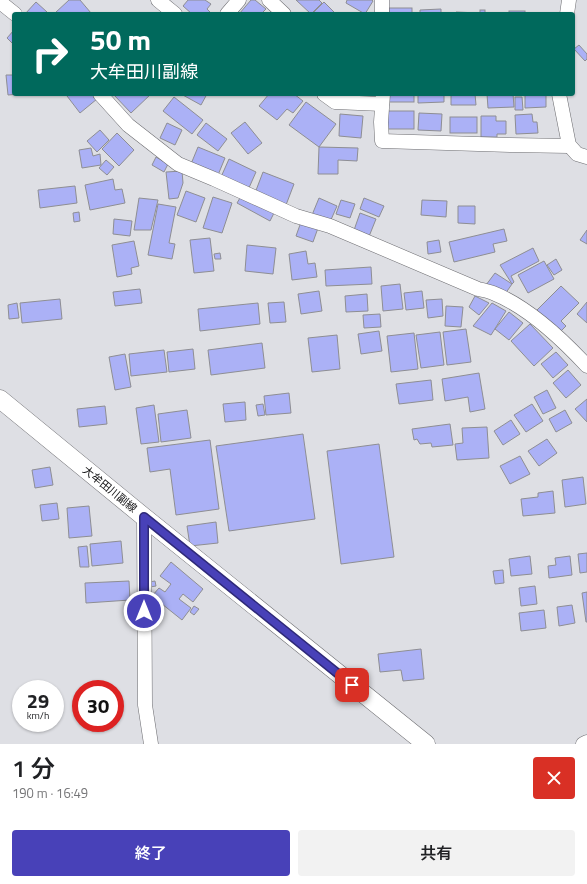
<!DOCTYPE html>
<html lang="ja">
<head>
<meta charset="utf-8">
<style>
	body { margin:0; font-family:"Titillium Web","Noto Sans JP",sans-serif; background:#f2f2f2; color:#202124; height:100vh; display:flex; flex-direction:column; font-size:15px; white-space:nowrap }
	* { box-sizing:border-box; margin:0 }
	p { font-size:13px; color:#757577 }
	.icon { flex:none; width:22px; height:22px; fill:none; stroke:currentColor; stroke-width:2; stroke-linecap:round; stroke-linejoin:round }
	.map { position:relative; height:744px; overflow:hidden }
	.sheet { display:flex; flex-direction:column; background:#fff; flex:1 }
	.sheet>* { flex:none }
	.guide { position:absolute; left:12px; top:12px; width:563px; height:84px; border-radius:4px; box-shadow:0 1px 3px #0004; background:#00695c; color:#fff; overflow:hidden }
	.speed { position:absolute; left:12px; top:680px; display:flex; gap:8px; font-size:20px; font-weight:700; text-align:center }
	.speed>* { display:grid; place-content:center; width:52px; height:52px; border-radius:50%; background:#fff; box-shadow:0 1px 3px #0004; line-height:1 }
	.speed small { font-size:10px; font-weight:400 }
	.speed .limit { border:6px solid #d22; background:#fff; color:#111 }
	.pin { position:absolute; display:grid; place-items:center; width:34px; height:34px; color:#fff; margin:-17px; border-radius:8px; box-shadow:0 2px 6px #0006 }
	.me { position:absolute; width:44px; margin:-22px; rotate:0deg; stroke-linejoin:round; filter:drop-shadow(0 0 3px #0008) }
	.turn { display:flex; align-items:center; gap:14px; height:84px; padding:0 12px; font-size:18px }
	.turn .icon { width:52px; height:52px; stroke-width:2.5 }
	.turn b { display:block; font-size:28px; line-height:34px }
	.round { display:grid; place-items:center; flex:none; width:42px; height:42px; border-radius:4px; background:#f2f2f2 }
	.head { display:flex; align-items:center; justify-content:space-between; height:68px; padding:0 12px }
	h1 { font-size:24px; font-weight:600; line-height:30px }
	.action { display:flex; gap:8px; margin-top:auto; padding:8px 12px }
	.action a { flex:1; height:46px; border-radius:4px; background:#4841b8; color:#fff; font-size:16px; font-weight:600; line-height:46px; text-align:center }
	.action a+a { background:#f2f2f2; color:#202124 }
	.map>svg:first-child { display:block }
	.building { fill:#abb1f6; stroke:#8e8e93 }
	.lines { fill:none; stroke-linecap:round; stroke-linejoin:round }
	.minor-casing { stroke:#6d6d71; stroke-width:15 }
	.major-casing { stroke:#6d6d71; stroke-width:19 }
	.minor { stroke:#fff; stroke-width:14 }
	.major { stroke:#fff; stroke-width:18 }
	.route-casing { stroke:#2f2a78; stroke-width:10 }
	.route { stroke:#4841b8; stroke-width:7 }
	.labels { text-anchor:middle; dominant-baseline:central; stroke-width:3; stroke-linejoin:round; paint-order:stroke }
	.street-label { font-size:11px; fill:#0f0f11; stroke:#fff }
</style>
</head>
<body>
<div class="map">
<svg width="587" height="744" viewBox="0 0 587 744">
	<rect width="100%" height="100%" fill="#dedfe4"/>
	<!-- building -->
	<g class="building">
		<path d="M 69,0 L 80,0 L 91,13 L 90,14 L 56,14 L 55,13 Z"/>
		<path d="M 188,0 L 205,0 L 211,4 L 207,9 L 210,12 L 209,14 L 192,14 L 183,6 Z"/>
		<path d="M 251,0 L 255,0 L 266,9 L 261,14 L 239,14 Z"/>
		<path d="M 296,0 L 319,0 L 322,3 L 311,14 Z"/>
		<path d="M 347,0 L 372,0 L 373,1 L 365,14 L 346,3 Z"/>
		<path d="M 36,2 L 47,12 L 45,14 L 25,14 Z"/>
		<path d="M 324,2 L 336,14 L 312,14 Z"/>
		<rect x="389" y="8" width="23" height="6"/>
		<path d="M 441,9 L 441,14 L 420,14 L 420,10 Z"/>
		<rect x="480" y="10" width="5" height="4"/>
		<rect x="509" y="11" width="16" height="3"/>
		<path d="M 456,12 L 479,13 L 479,14 L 456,14 Z"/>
		<path d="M 14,30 L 14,45 L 7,38 Z"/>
		<path d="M 579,45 L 587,54 L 587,59 L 585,61 L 574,49 Z"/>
		<path d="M 6,75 L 14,75 L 14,94 L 20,94 L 8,95 Z"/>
		<path d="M 70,94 L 93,94 L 97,99 L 80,113 L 67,96 Z"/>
		<path d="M 115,94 L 151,94 L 131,113 L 114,95 Z"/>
		<path d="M 181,94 L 207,94 L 201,105 Z"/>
		<path d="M 269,94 L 294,94 L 303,101 L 293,113 L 287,109 L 277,120 L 259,106 Z"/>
		<path d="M 341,94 L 365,94 L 365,99 L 341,96 Z"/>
		<rect x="387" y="94" width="27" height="8"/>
		<path d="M 418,94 L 444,94 L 444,102 L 418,103 Z"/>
		<path d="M 451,94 L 475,94 L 476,105 L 451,105 Z"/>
		<path d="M 487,94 L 513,94 L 514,107 L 488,108 Z"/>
		<path d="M 525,94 L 546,94 L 546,107 L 525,108 Z"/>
		<path d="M 174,97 L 203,120 L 192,134 L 163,111 Z"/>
		<path d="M 515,97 L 522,97 L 523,110 L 515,110 Z"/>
		<path d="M 306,102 L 336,124 L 319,147 L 289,125 Z"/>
		<rect x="386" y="111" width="28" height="18"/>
		<path d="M 419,113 L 442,114 L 441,131 L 418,130 Z"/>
		<path d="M 340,114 L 363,116 L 361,138 L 339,136 Z"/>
		<path d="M 532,114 L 533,122 L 537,122 L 538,133 L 516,134 L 515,115 Z"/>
		<path d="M 481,116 L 496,116 L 496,121 L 506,121 L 506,134 L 497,134 L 497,137 L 481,137 Z"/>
		<rect x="450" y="117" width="27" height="16"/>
		<path d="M 245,122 L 262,143 L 248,154 L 231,133 Z"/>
		<path d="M 167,123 L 182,130 L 175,145 L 160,138 Z"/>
		<path d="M 206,123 L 227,139 L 218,151 L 197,135 Z"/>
		<path d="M 100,130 L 109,140 L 97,152 L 87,141 Z"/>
		<path d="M 117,133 L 134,150 L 119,166 L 102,149 Z"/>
		<path d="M 198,147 L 225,158 L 218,175 L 191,164 Z"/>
		<path d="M 319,147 L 358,148 L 357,161 L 338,160 L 338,174 L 318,174 Z"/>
		<path d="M 91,148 L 93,156 L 100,154 L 101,165 L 82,168 L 79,150 Z"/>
		<path d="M 156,157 L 168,164 L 164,172 L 152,165 Z"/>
		<path d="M 229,159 L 256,172 L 248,190 L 221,177 Z"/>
		<path d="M 106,160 L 114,167 L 107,175 L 99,168 Z"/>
		<path d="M 182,171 L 183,183 L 178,198 L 169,199 L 166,172 Z"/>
		<path d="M 263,172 L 294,184 L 286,205 L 255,193 Z"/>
		<path d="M 113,179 L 115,190 L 122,189 L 125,203 L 90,210 L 85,185 Z"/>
		<path d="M 75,186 L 77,203 L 40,208 L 38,190 Z"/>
		<path d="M 186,191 L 205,198 L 196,222 L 177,215 Z"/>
		<path d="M 243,193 L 275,211 L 270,221 L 237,203 Z"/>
		<path d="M 213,197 L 232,203 L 222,233 L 203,228 Z"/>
		<path d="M 139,198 L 158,200 L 151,230 L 134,230 Z"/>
		<path d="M 319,198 L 337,206 L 330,222 L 312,215 Z"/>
		<path d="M 364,198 L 384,206 L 379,217 L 360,209 Z"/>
		<path d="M 341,200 L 355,204 L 350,218 L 336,214 Z"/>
		<path d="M 422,200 L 447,201 L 446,217 L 421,215 Z"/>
		<path d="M 158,204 L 176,207 L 169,243 L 175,244 L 172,259 L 148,255 Z"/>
		<path d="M 458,206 L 475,206 L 475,224 L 458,223 Z"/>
		<path d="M 79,212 L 80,221 L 74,222 L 73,213 Z"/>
		<path d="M 360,213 L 376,219 L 368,239 L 353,233 Z"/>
		<path d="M 114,219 L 132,221 L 130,236 L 113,234 Z"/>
		<path d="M 301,222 L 318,228 L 313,242 L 296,236 Z"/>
		<path d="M 504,229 L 507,241 L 493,244 L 495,252 L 454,262 L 449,242 Z"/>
		<path d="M 587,230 L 587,244 L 580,240 Z"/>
		<path d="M 210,238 L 214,271 L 194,273 L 190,240 Z"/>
		<path d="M 439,240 L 441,252 L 428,254 L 427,242 Z"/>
		<path d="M 134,241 L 139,266 L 131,268 L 132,274 L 117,277 L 112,245 Z"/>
		<path d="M 247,245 L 276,248 L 273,274 L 245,271 Z"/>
		<path d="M 533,248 L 539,261 L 511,276 L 514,282 L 512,284 L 500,265 Z"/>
		<path d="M 306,251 L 308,264 L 315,263 L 317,277 L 292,280 L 289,254 Z"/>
		<path d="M 220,253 L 221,259 L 215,259 L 214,254 Z"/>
		<path d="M 556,259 L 562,270 L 554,275 L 547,265 Z"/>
		<path d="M 544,261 L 554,279 L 528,293 L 518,275 Z"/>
		<path d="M 371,267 L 372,284 L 326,286 L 325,270 Z"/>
		<path d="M 495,273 L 512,284 L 503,297 L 486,285 Z"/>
		<path d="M 400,284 L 403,309 L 383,311 L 381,286 Z"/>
		<path d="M 561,286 L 579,303 L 561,321 L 566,326 L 560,332 L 537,310 Z"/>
		<path d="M 140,289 L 142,303 L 115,306 L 113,292 Z"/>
		<path d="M 319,291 L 322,311 L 301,314 L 298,294 Z"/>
		<path d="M 422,291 L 424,308 L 406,310 L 404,293 Z"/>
		<path d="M 367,294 L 368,311 L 346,312 L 345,296 Z"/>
		<path d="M 475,296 L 489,303 L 479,315 L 469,307 Z"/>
		<path d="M 60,299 L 62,319 L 22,323 L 20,303 Z"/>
		<path d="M 442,299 L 443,316 L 428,318 L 426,300 Z"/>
		<path d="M 284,302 L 286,322 L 270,323 L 268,303 Z"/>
		<path d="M 587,302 L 587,323 L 577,314 Z"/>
		<path d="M 17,303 L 19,318 L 9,319 L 8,305 Z"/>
		<path d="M 258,303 L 260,324 L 200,331 L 198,309 Z"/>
		<path d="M 492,303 L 506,311 L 491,335 L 473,326 Z"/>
		<path d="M 446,306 L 463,307 L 461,327 L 445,326 Z"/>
		<path d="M 509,312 L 523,323 L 509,340 L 495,329 Z"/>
		<path d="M 380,314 L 381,327 L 364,328 L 363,315 Z"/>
		<path d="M 530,324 L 553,348 L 534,366 L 511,341 Z"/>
		<path d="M 466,329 L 471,362 L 447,365 L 443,332 Z"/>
		<path d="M 379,331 L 382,351 L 361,354 L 358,334 Z"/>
		<path d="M 440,332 L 444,365 L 421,368 L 416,335 Z"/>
		<path d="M 414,333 L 418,369 L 391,372 L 387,336 Z"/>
		<path d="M 337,335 L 340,369 L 312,372 L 308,338 Z"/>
		<path d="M 262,343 L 265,368 L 211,375 L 208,350 Z"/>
		<path d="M 193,349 L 195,369 L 169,372 L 167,352 Z"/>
		<path d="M 164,350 L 167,372 L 131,376 L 129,354 Z"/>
		<path d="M 556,352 L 568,365 L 553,378 L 541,364 Z"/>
		<path d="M 125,354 L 131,387 L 115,390 L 109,357 Z"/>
		<path d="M 568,370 L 581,385 L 566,398 L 553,383 Z"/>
		<path d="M 479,373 L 485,409 L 470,412 L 468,397 L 445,401 L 442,379 Z"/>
		<path d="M 431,380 L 433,400 L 399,404 L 396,384 Z"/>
		<path d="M 547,390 L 556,408 L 543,414 L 534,397 Z"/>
		<path d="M 289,393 L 291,413 L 266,415 L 264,396 Z"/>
		<path d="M 587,399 L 587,422 L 575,409 Z"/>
		<path d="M 245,402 L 246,420 L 225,422 L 223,404 Z"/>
		<path d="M 263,404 L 265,415 L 258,416 L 256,405 Z"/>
		<path d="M 532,404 L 543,421 L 526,432 L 514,415 Z"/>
		<path d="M 154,405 L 159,442 L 141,444 L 136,408 Z"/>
		<path d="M 105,406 L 107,424 L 79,427 L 77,409 Z"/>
		<path d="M 187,410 L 191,438 L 161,442 L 158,414 Z"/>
		<path d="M 565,410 L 572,423 L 556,432 L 549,419 Z"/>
		<path d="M 511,420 L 520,434 L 503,445 L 494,431 Z"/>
		<path d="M 450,424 L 453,445 L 432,447 L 431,443 L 420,444 L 417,439 L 414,440 L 412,429 Z"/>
		<path d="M 487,427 L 489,458 L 457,460 L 455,444 L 463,443 L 462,428 Z"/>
		<path d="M 303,434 L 315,519 L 229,531 L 216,446 Z"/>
		<path d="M 547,439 L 557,453 L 539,466 L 528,451 Z"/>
		<path d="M 210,440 L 219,509 L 176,515 L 170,469 L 150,472 L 147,448 Z"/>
		<path d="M 379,444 L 394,557 L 341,564 L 327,451 Z"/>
		<path d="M 520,456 L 530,474 L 510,484 L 500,466 Z"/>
		<path d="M 50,467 L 53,485 L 35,488 L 32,470 Z"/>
		<path d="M 583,477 L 586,504 L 565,507 L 562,480 Z"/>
		<path d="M 553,491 L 555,513 L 523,516 L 521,499 L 538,497 L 538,493 Z"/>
		<path d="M 57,503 L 59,519 L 42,521 L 40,505 Z"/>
		<path d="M 89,506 L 92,536 L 69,538 L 67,508 Z"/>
		<path d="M 216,522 L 218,543 L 190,546 L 187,526 Z"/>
		<path d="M 121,541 L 123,563 L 92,566 L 90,544 Z"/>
		<path d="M 87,546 L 89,567 L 80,567 L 78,547 Z"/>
		<path d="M 587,553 L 587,572 L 580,573 L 578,554 Z"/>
		<path d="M 530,556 L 532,574 L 511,576 L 509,559 Z"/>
		<path d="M 570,556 L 572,575 L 549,578 L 548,566 L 556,565 L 555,558 Z"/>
		<path d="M 171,562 L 203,589 L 193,602 L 183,594 L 179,599 L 191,608 L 182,620 L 152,596 L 159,588 L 165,592 L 171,584 L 160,576 Z"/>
		<path d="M 503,570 L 504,583 L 495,584 L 493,571 Z"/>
		<path d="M 129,581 L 130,600 L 86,603 L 85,583 Z"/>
		<path d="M 155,581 L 156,586 L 150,587 L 149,582 Z"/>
		<path d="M 535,586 L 537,604 L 521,606 L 519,588 Z"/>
		<path d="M 587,592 L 587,622 L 586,622 L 582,593 Z"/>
		<path d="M 572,605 L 575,623 L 559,626 L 557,607 Z"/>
		<path d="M 136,606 L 137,614 L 126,616 L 125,607 Z"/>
		<path d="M 194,606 L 199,609 L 194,615 L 190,612 Z"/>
		<path d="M 544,610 L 546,628 L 521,631 L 519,613 Z"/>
		<path d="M 421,649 L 424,679 L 403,681 L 401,670 L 380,672 L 378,654 Z"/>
	</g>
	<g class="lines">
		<!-- minor casing -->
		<g class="minor-casing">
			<g id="minor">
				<path d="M 158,0 L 175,14"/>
				<path d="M 269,0 L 284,14"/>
				<path d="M 382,0 L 382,14"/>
				<path d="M 0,2 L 15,14"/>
				<path d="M 227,14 L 239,0"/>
				<path d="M 567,14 L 569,0"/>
				<path d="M 100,94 L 128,125 L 178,164 L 214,179 L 296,216 L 330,226 L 478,289 C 483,290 488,291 493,293 C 528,307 561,338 587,366"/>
				<path d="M 324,94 L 335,102 L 382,104"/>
				<path d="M 383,94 L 381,122 L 382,141 L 510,145 L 569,146"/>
				<path d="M 559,94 L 569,145 L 577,154 L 587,157"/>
				<path d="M 144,517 L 145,705 L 151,744"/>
				<path d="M 583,744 L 587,742"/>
			</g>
		</g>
		<!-- major casing -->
		<g class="major-casing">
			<path id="major" d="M 0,399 L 144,517 L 426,744"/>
		</g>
		<!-- minor -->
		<use href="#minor" class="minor"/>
		<!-- major -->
		<use href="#major" class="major"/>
	</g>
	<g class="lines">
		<!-- route casing -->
		<g class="route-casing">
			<path id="route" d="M 144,611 L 144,517 L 352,685"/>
		</g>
		<!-- route -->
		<use href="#route" class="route"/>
	</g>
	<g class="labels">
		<!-- street labels -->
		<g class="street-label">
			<text transform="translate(110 489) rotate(39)">大牟田川副線</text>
		</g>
	</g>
</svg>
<div class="speed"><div>29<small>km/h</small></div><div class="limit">30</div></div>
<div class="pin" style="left:352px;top:685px;background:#d93025"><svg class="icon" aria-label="arrive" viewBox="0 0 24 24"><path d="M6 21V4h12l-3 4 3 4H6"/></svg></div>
<svg class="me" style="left:144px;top:611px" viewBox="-20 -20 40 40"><circle r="17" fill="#4841b8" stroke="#fff" stroke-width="3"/><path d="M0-11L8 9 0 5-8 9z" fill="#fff"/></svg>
<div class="guide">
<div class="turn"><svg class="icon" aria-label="right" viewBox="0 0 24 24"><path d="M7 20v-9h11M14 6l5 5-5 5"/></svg><div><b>50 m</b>大牟田川副線</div></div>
</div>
</div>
<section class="sheet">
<div class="head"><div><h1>1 分</h1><p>190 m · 16:49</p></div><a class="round" style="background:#d93025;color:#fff"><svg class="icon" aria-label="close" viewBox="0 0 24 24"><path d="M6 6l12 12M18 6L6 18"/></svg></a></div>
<div class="action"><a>終了</a><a>共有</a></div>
</section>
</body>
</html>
